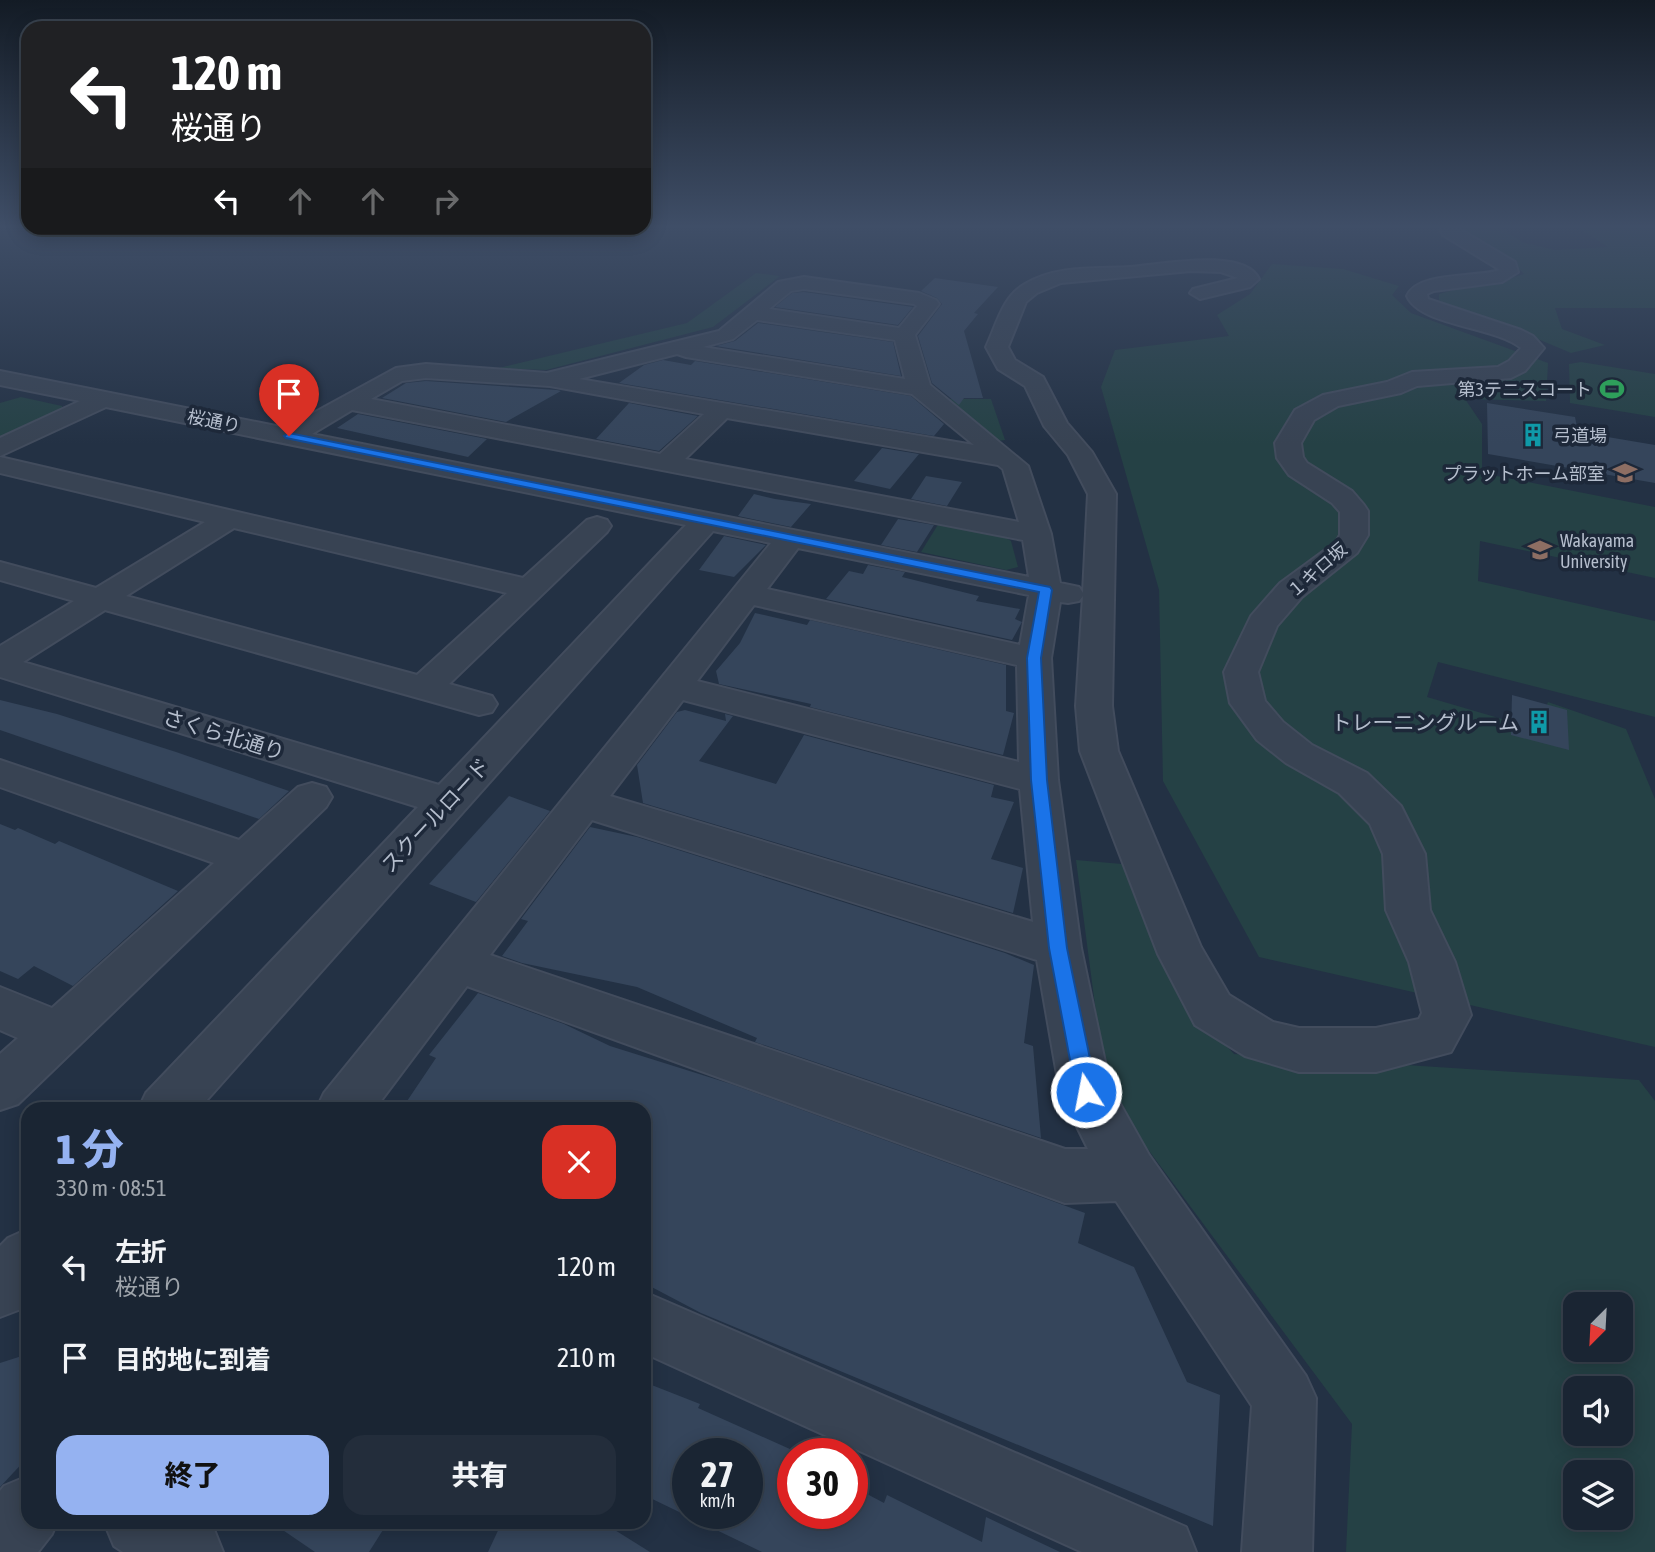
<!DOCTYPE html>
<html lang="ja">
<head>
<meta charset="utf-8">
<style>
	body { margin:0; font-family:"Asap Condensed","Noto Sans JP",sans-serif; background:#232d3b; color:#f1f3f6; height:100vh; display:flex; flex-direction:column; font-size:26px; white-space:nowrap }
	* { box-sizing:border-box; margin:0 }
	p { font-size:23px; color:#9fa5ac }
	.icon { flex:none; width:38px; height:38px; fill:none; stroke:currentColor; stroke-width:2; stroke-linecap:round; stroke-linejoin:round }
	.map { position:relative; flex:1; overflow:hidden }
	.side { position:absolute; left:21px; top:1102px; width:630px; height:427px; display:flex; flex-direction:column; background:#1a2533; border-radius:21px; box-shadow:0 4px 18px #0003,0 0 0 2px #38424e }
	.side>* { flex:none }
	.hud { position:absolute; left:21px; top:21px; width:630px; height:214px; border-radius:21px; box-shadow:0 4px 18px #0003,0 0 0 2px #38424e; background:#202124; color:#fff; overflow:hidden }
	.needle { width:46px; rotate:204deg }
	.fabs { position:absolute; left:1563px; top:1292px; display:grid; gap:14px }
	.fabs a { display:grid; place-items:center; width:70px; height:70px; border-radius:14px; background:#1a2533; box-shadow:0 4px 18px #0003,0 0 0 2px #38424e; font-size:35px }
	.speed { position:absolute; left:672px; top:1438px; display:flex; gap:14px; font-size:35px; font-weight:700; text-align:center }
	.speed>* { display:grid; place-content:center; width:91px; height:91px; border-radius:50%; background:#1a2533; box-shadow:0 4px 18px #0003,0 0 0 2px #38424e; line-height:1 }
	.speed small { font-size:18px; font-weight:400 }
	.speed .limit { border:10px solid #d22; background:#fff; color:#111 }
	.pin { position:absolute; display:grid; place-items:center; width:60px; height:60px; color:#fff; margin:-72px -30px; border-radius:50% 50% 50% 0; rotate:-45deg; box-shadow:0 0 7px #0007 }
	.pin .icon { rotate:45deg }
	.me { position:absolute; width:77px; margin:-38px; rotate:349deg; stroke-linejoin:round; filter:drop-shadow(0 0 5px #0008) }
	.turn { display:flex; align-items:center; gap:24px; height:147px; padding:0 35px; font-size:32px }
	.turn .icon { width:91px; height:91px; stroke-width:2.5 }
	.turn b { display:block; font-size:49px; line-height:60px }
	.lanes { display:flex; align-items:center; height:66px; padding:0 35px; background:#0003; justify-content:center; gap:35px; direction:ltr }
	.lanes .off { opacity:.35 }
	.round { display:grid; place-items:center; flex:none; width:74px; height:74px; border-radius:21px; background:#232d3b }
	.overview { display:flex; align-items:center; justify-content:space-between; height:119px; padding:0 35px }
	h1 { font-size:42px; font-weight:800; line-height:52px; color:#95b2f1 }
	.cta { display:flex; gap:14px; margin-top:auto; padding:14px 35px }
	.cta a { flex:1; height:80px; border-radius:21px; background:#95b2f1; color:#111; font-size:28px; font-weight:800; line-height:80px; text-align:center }
	.cta a+a { background:#232d3b; color:#f1f3f6 }
	ul { padding:0; list-style:none }
	li { display:flex; align-items:center; gap:21px; height:91px; padding:0 35px }
	li div { flex:1 }
	li b { display:block; font-size:26px }
	li em { font-style:normal }
	.map>svg:first-child { display:block }
	.green { fill:#254145; fill-rule:evenodd }
	.building { fill:#35455b; fill-rule:evenodd }
	.lines { fill:none; stroke-linecap:round; stroke-linejoin:round }
	.minor-casing { stroke:#424c5d; stroke-width:4 }
	.minor { fill:#384353; fill-rule:evenodd }
	.route { fill:#1a73e8; stroke:#114b97; stroke-width:2 }
	.labels { text-anchor:middle; dominant-baseline:central; stroke-width:7; stroke-linejoin:round; paint-order:stroke }
	.far-poi-label { font-size:18px; fill:#b5becd; stroke:#1d2839; text-anchor:end }
	.far-street-label { font-size:18px; fill:#b5becd; stroke:#1d2839 }
	.poi-label { font-size:21px; fill:#b5becd; stroke:#1d2839; text-anchor:end }
	.street-label { font-size:21px; fill:#b5becd; stroke:#1d2839 }
</style>
</head>
<body>
<div class="map">
<svg width="1655" height="1552" viewBox="0 0 1655 1552">
	<rect width="100%" height="100%" fill="#233144"/>
	<!-- green -->
	<g class="green">
		<path d="M 1459,227 L 1500,227 L 1522,242 L 1555,250 L 1608,247 L 1577,227 L 1655,227 L 1655,308 L 1555,308 L 1562,329 L 1605,345 L 1571,353 L 1514,329 L 1465,316 L 1439,302 L 1439,294 C 1467,285 1496,284 1524,274 L 1516,266 L 1459,230 Z"/>
		<path d="M 1272,264 L 1343,269 L 1399,286 L 1392,295 L 1411,313 L 1548,363 L 1546,401 L 1465,399 L 1482,424 L 1482,473 L 1655,507 L 1655,578 L 1480,541 L 1478,581 L 1655,621 L 1655,717 L 1438,662 L 1427,697 L 1536,729 L 1548,702 L 1626,729 L 1655,799 L 1655,1047 L 1259,957 L 1163,781 L 1159,590 L 1101,387 L 1115,350 L 1229,336 L 1217,315 L 1250,294 Z"/>
		<path d="M 756,273 L 780,276 L 713,327 L 546,370 L 499,368 L 687,323 Z"/>
		<path d="M 1581,362 L 1655,374 L 1655,417 L 1570,403 L 1569,364 Z"/>
		<path d="M 21,397 L 62,406 L 62,410 L 0,438 L 0,403 Z"/>
		<path d="M 944,399 L 991,399 L 1005,440 L 997,441 Z"/>
		<path d="M 939,523 L 1003,536 L 1011,541 L 1018,567 L 1006,570 L 921,552 Z"/>
		<path d="M 1076,860 L 1122,864 L 1191,1008 L 1234,1054 L 1639,1080 L 1655,1101 L 1655,1552 L 1346,1552 L 1352,1424 L 1141,1140 L 1104,1074 ZM 1575,1304 L 1620,1304 L 1620,1349 L 1575,1349 ZM 1575,1388 L 1620,1388 L 1620,1433 L 1575,1433 ZM 1575,1472 L 1620,1472 L 1620,1517 L 1575,1517 Z"/>
	</g>
	<!-- building -->
	<g class="building">
		<path d="M 935,278 L 998,287 L 974,313 L 978,314 L 964,331 L 983,398 L 964,398 L 959,405 L 932,383 L 918,336 L 942,304 L 937,298 L 921,291 Z"/>
		<path d="M 804,292 L 906,306 L 913,307 L 898,325 L 775,307 L 792,293 Z"/>
		<path d="M 758,323 L 893,342 L 901,376 L 716,346 L 735,341 Z"/>
		<path d="M 663,360 L 691,365 L 695,361 L 911,396 L 944,424 L 934,436 L 619,383 L 644,365 Z"/>
		<path d="M 426,381 L 557,390 L 561,391 L 506,422 L 382,398 L 406,383 Z"/>
		<path d="M 629,403 L 698,416 L 659,451 L 596,439 Z"/>
		<path d="M 1487,403 L 1575,417 L 1578,432 L 1655,445 L 1655,483 L 1488,454 Z"/>
		<path d="M 358,414 L 487,439 L 468,457 L 337,428 Z"/>
		<path d="M 882,448 L 919,454 L 890,489 L 854,481 Z"/>
		<path d="M 926,476 L 962,482 L 947,506 L 911,499 Z"/>
		<path d="M 754,494 L 775,499 L 811,504 L 791,527 L 738,516 Z"/>
		<path d="M 898,519 L 934,525 L 917,552 L 881,545 Z"/>
		<path d="M 724,536 L 766,545 L 734,577 L 699,570 Z"/>
		<path d="M 868,565 L 905,572 L 902,577 L 979,596 L 976,601 L 1020,609 L 1015,619 L 1022,622 L 1012,640 L 826,599 L 849,571 L 863,574 Z"/>
		<path d="M 755,613 L 807,625 L 810,620 L 1006,665 L 1006,711 L 1014,713 L 1003,755 L 810,707 L 811,704 L 719,684 L 716,671 L 740,643 Z"/>
		<path d="M 1512,695 L 1567,710 L 1569,750 L 1511,735 Z"/>
		<path d="M 0,700 L 57,714 L 176,752 L 289,791 L 259,819 L 0,730 Z"/>
		<path d="M 685,710 L 726,721 L 725,714 L 733,716 L 699,761 L 776,784 L 804,735 L 994,785 L 991,797 L 1014,802 L 991,859 L 1023,868 L 1013,913 L 643,803 L 637,765 L 677,712 Z"/>
		<path d="M 509,796 L 550,811 L 476,902 L 429,884 Z"/>
		<path d="M 0,824 L 15,830 L 18,828 L 55,844 L 59,841 L 178,891 L 73,986 L 34,966 L 18,979 L 0,971 Z"/>
		<path d="M 590,827 L 637,837 L 1005,953 L 1034,965 L 1024,1043 L 1033,1046 L 1041,1138 L 755,1042 L 757,1038 L 637,987 L 522,963 L 502,956 L 528,921 L 521,919 Z"/>
		<path d="M 478,993 L 564,1024 L 610,1046 L 731,1084 L 1085,1213 L 1078,1243 L 1134,1267 L 1187,1382 L 1220,1395 L 1213,1526 L 701,1313 L 644,1283 L 644,1110 L 401,1110 L 436,1058 L 429,1055 Z"/>
		<path d="M 28,1354 L 28,1457 L 0,1487 L 0,1363 Z"/>
		<path d="M 644,1382 L 700,1404 L 698,1408 L 801,1454 L 793,1454 L 793,1514 L 852,1514 L 852,1486 L 884,1503 L 887,1495 L 982,1542 L 986,1517 L 1060,1552 L 762,1552 L 644,1495 ZM 688,1454 L 747,1454 L 747,1514 L 688,1514 Z"/>
		<path d="M 271,1522 L 388,1522 L 369,1552 L 315,1552 Z"/>
		<path d="M 502,1522 L 602,1522 L 650,1552 L 488,1552 Z"/>
	</g>
	<g class="lines">
		<!-- minor casing -->
		<g class="minor-casing">
			<g id="minor">
				<path d="M 1440,227 L 1456,227 L 1515,262 L 1518,272 L 1502,282 L 1434,291 L 1427,294 L 1428,299 L 1521,330 L 1533,336 L 1544,348 L 1525,371 L 1511,378 L 1417,386 L 1401,393 L 1338,406 L 1314,420 L 1301,443 L 1303,457 L 1307,463 L 1352,491 L 1364,505 L 1368,511 L 1368,535 L 1357,553 L 1302,597 L 1277,626 L 1258,672 L 1265,701 L 1283,722 L 1312,745 L 1367,773 L 1401,806 L 1425,854 L 1430,910 L 1455,962 L 1471,1015 L 1451,1052 L 1376,1072 L 1299,1072 L 1245,1056 L 1195,1025 L 1158,954 L 1080,751 L 1076,706 L 1083,596 L 1079,601 L 1068,603 L 1060,602 L 1051,658 L 1058,780 L 1081,948 L 1110,1086 L 1149,1155 L 1306,1376 L 1316,1398 L 1312,1552 L 1242,1552 L 1252,1406 L 1116,1201 L 1065,1203 L 467,986 L 374,1110 L 316,1110 L 324,1093 L 771,543 L 713,531 L 198,1110 L 138,1110 L 146,1093 L 418,807 L 0,677 L 0,646 L 74,601 L 0,580 L 0,562 L 96,588 L 205,522 L 0,473 L 0,457 L 523,578 L 587,520 L 597,517 L 607,520 L 611,526 L 607,532 L 449,684 L 492,696 L 497,704 L 492,712 L 479,715 L 105,610 L 23,662 L 439,785 L 686,525 L 106,407 L 0,456 L 0,438 L 80,401 L 0,385 L 0,371 L 286,428 L 396,368 L 426,364 L 547,373 L 719,331 L 778,282 L 804,277 L 919,293 L 936,300 L 939,304 L 915,335 L 930,385 L 1028,466 L 1051,534 L 1060,583 L 1079,587 L 1083,593 L 1088,494 L 1068,455 L 1044,426 L 1025,386 L 998,369 L 986,347 C 997,324 1002,297 1025,284 C 1057,265 1095,269 1130,267 C 1159,265 1244,247 1259,279 L 1250,287 L 1200,299 L 1190,293 L 1193,289 L 1238,278 L 1221,272 L 1191,271 L 1061,283 L 1037,293 L 1026,302 L 1008,347 L 1015,360 L 1043,377 L 1067,423 L 1092,452 L 1116,494 L 1112,706 L 1118,751 L 1201,947 L 1229,995 L 1273,1022 L 1299,1028 L 1376,1028 L 1419,1019 L 1422,1013 L 1409,962 L 1386,910 L 1383,854 L 1370,824 L 1339,793 L 1286,763 L 1257,740 L 1230,703 L 1224,672 L 1251,616 L 1280,583 L 1336,542 L 1340,535 L 1340,512 L 1332,503 L 1289,475 L 1277,458 L 1275,443 L 1295,410 L 1323,395 L 1387,382 L 1412,372 L 1498,367 L 1509,361 L 1521,348 C 1494,326 1420,326 1407,296 C 1418,271 1476,278 1500,270 L 1443,235 ZM 804,289 L 914,304 L 917,306 L 899,328 L 769,309 L 791,291 ZM 757,320 L 895,340 L 905,379 L 703,347 L 733,339 ZM 677,354 L 686,357 L 912,394 L 974,445 L 579,379 ZM 426,378 L 550,386 L 704,414 L 660,454 L 371,399 L 402,381 ZM 352,410 L 1023,540 L 1029,577 L 312,434 ZM 727,418 L 998,465 L 1003,469 L 1019,522 L 685,459 ZM 234,528 L 507,593 L 417,675 L 126,596 ZM 798,548 L 1029,595 L 1020,645 L 767,589 ZM 754,605 L 1017,665 L 1019,762 L 697,681 ZM 683,700 L 1020,789 L 1033,922 L 610,796 ZM 592,820 L 1037,960 L 1060,1092 L 1088,1149 L 1065,1149 L 490,955 Z"/>
				<path d="M 0,760 L 239,840 L 298,787 L 312,783 L 326,787 L 332,797 L 326,807 L 18,1104 L 0,1110 L 0,1054 L 18,1038 L 0,1030 L 0,987 L 52,1008 L 214,863 L 0,787 Z"/>
				<path d="M 28,1229 L 28,1301 L 21,1309 L 0,1317 L 0,1246 L 8,1238 Z"/>
				<path d="M 644,1292 L 1186,1527 L 1196,1552 L 1082,1552 L 644,1353 Z"/>
				<path d="M 28,1476 L 28,1522 L 57,1522 L 52,1534 L 38,1552 L 0,1552 L 0,1491 L 4,1486 Z"/>
				<path d="M 104,1522 L 204,1522 L 213,1527 L 223,1552 L 123,1552 L 114,1546 Z"/>
			</g>
		</g>
		<!-- minor -->
		<use href="#minor" class="minor"/>
	</g>
	<!-- sky -->
	<linearGradient id="sky" x2="0" y2="1"><stop stop-color="#131b25"/><stop offset="0.51" stop-color="#3f4e67"/><stop offset="1" stop-color="#3f4e67" stop-opacity="0"/></linearGradient>
	<rect width="1655" height="444" fill="url(#sky)"/>
	<!-- route -->
	<path class="route" d="M 289,433 L 1050,587 L 1052,590 L 1041,658 L 1047,780 L 1067,948 L 1097,1092 L 1094,1099 L 1086,1102 L 1079,1099 L 1076,1092 L 1049,948 L 1031,780 L 1027,658 L 1039,592 L 286,438 L 284,436 Z"/>
	<!-- icons -->
	<defs>
		<g id="stadium-bare" transform="scale(1.89)"><path d="M0-5a6.5 5 0 1 0 0 10a6.5 5 0 1 0 0-10ZM-3.5-1.8h7v3.6h-7Z" fill="#2e9e5b" stroke="#1d2839" stroke-width="2.5" paint-order="stroke"/></g>
		<g id="building-bare" transform="scale(1.89)"><path d="M-4-6H4V6H1V3H-1V6H-4ZM-2.5-4.3h1.7v1.8h-1.7ZM.8-4.3h1.7v1.8H.8ZM-2.5-1h1.7V.8h-1.7ZM.8-1h1.7V.8H.8Z" fill="#0f9aa8" stroke="#1d2839" stroke-width="2.5" paint-order="stroke"/></g>
		<g id="university-bare" transform="scale(1.89)"><path d="M0-5L7-2L0 1L-7-2ZM-4 1L0 2.5L4 1V4Q0 6-4 4Z" fill="#8d6e63" stroke="#1d2839" stroke-width="2.5" paint-order="stroke"/></g>
	</defs>
	<g fill-rule="evenodd">
		<use href="#stadium-bare" x="1612" y="389"/>
		<use href="#building-bare" x="1533" y="435"/>
		<use href="#university-bare" x="1625" y="473"/>
		<use href="#university-bare" x="1540" y="550"/>
		<use href="#building-bare" x="1539" y="722"/>
	</g>
	<g class="labels">
		<!-- far-poi labels -->
		<g class="far-poi-label">
			<text x="1592" y="389">第3テニスコート</text>
			<text x="1553" y="435" text-anchor="start">弓道場</text>
			<text x="1605" y="473">プラットホーム部室</text>
			<text x="1560" y="540" text-anchor="start">Wakayama<tspan x="1560" dy="21">University</tspan></text>
		</g>
		<!-- far-street labels -->
		<g class="far-street-label">
			<text transform="translate(214 421) rotate(11)">桜通り</text>
			<text transform="translate(1317 570) rotate(-41)">１キロ坂</text>
		</g>
		<!-- poi labels -->
		<g class="poi-label">
			<text x="1519" y="722">トレーニングルーム</text>
		</g>
		<!-- street labels -->
		<g class="street-label">
			<text transform="translate(224 734) rotate(17)">さくら北通り</text>
			<text transform="translate(435 815) rotate(-47)">スクールロード</text>
		</g>
	</g>
</svg>
<div class="fabs">
<a><svg class="needle" viewBox="-14 -14 28 28"><path d="M0-13l5 13h-10z" fill="#e53935"/><path d="M0 13l5-13h-10z" fill="#9fa5ac"/></svg></a>
<a><svg class="icon" aria-label="sound" viewBox="0 0 24 24"><path d="M4 9h4l5-4v14l-5-4H4zM17 9q2 3 0 6"/></svg></a>
<a><svg class="icon" aria-label="layers" viewBox="0 0 24 24"><path d="M12 4l9 5-9 5-9-5zM3 14l9 5 9-5"/></svg></a>
</div>
<div class="speed"><div>27<small>km/h</small></div><div class="limit">30</div></div>
<div class="pin" style="left:289px;top:436px;background:#d93025"><svg class="icon" aria-label="arrive" viewBox="0 0 24 24"><path d="M6 21V4h12l-3 4 3 4H6"/></svg></div>
<svg class="me" style="left:1086px;top:1092px" viewBox="-20 -20 40 40"><circle r="17" fill="#1a73e8" stroke="#fff" stroke-width="3"/><path d="M0-11L8 9 0 5-8 9z" fill="#fff"/></svg>
<div class="hud">
<div class="turn"><svg class="icon" aria-label="left" viewBox="0 0 24 24"><path d="M17 20v-9H6M10 6l-5 5 5 5"/></svg><div><b>120 m</b>桜通り</div></div>
<div class="lanes"><svg class="icon" aria-label="left" viewBox="0 0 24 24"><path d="M17 20v-9H6M10 6l-5 5 5 5"/></svg><svg class="icon off" aria-label="ahead" viewBox="0 0 24 24"><path d="M12 20V5M6 11l6-6 6 6"/></svg><svg class="icon off" aria-label="ahead" viewBox="0 0 24 24"><path d="M12 20V5M6 11l6-6 6 6"/></svg><svg class="icon off" aria-label="right" viewBox="0 0 24 24"><path d="M7 20v-9h11M14 6l5 5-5 5"/></svg></div>
</div>
<section class="side">
<div class="overview"><div><h1>1 分</h1><p>330 m · 08:51</p></div><a class="round" style="background:#d93025;color:#fff"><svg class="icon" aria-label="close" viewBox="0 0 24 24"><path d="M6 6l12 12M18 6L6 18"/></svg></a></div>
<ul>
<li><svg class="icon" aria-label="left" viewBox="0 0 24 24"><path d="M17 20v-9H6M10 6l-5 5 5 5"/></svg><div><b>左折</b><p>桜通り</p></div><em>120 m</em></li>
<li><svg class="icon" aria-label="arrive" viewBox="0 0 24 24"><path d="M6 21V4h12l-3 4 3 4H6"/></svg><div><b>目的地に到着</b></div><em>210 m</em></li>
</ul>
<div class="cta"><a>終了</a><a>共有</a></div>
</section>
</div>
</body>
</html>
